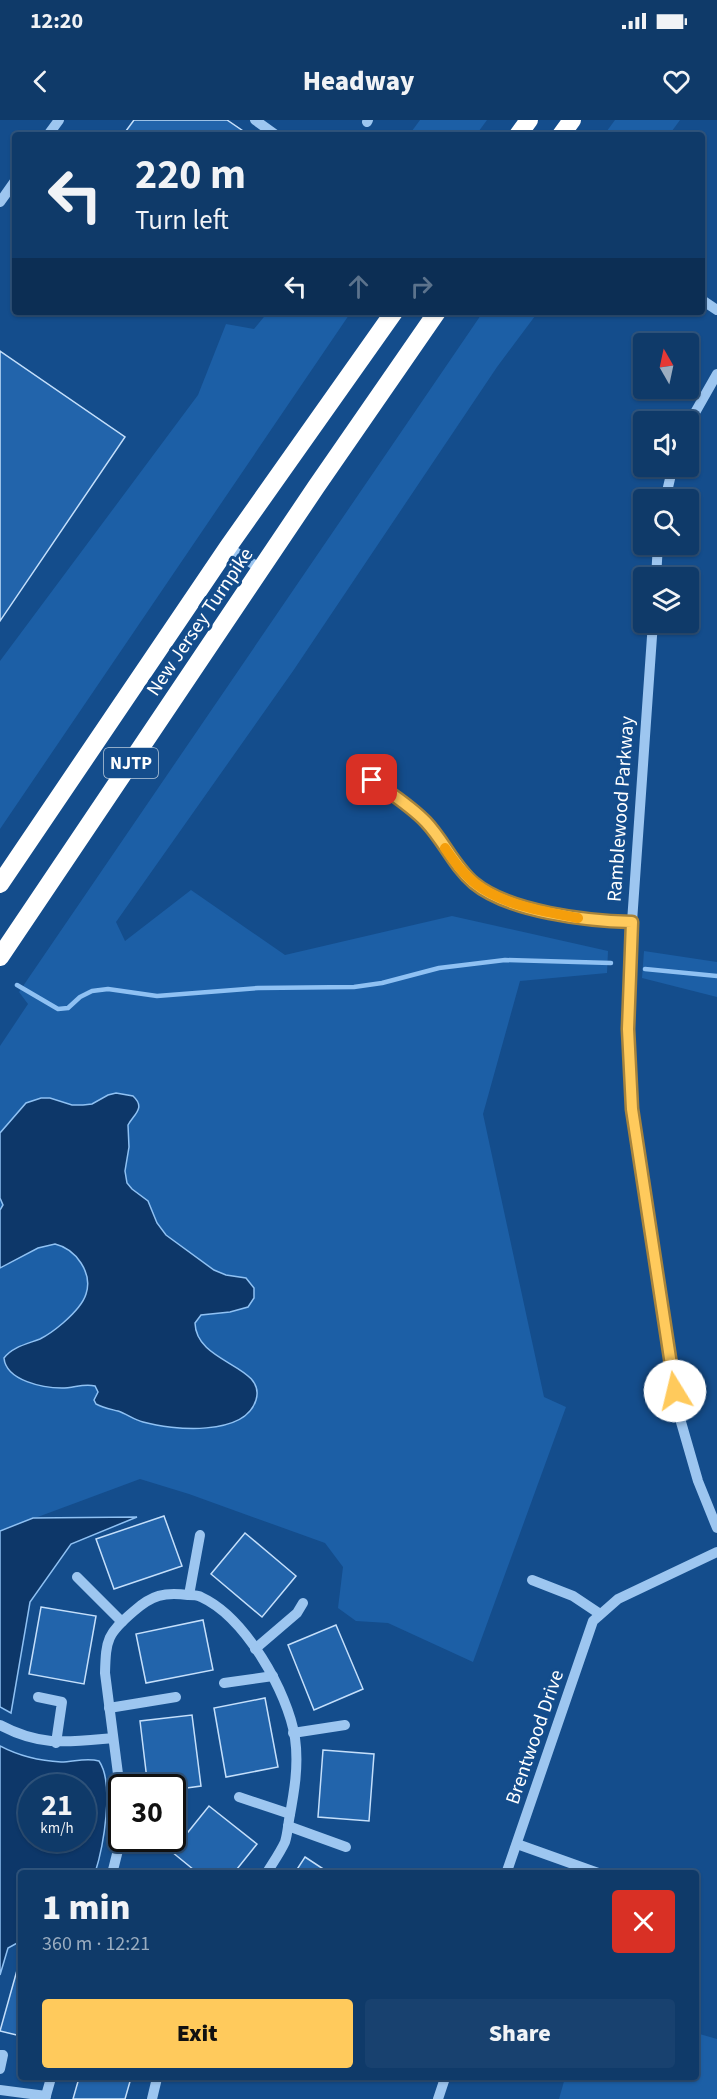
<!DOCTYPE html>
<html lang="en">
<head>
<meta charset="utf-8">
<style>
	body { margin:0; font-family:"Source Sans 3",sans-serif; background:#18416f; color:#f1f3f6; height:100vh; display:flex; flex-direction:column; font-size:22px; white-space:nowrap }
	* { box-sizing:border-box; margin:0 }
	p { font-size:20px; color:#9badc0 }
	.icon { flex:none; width:33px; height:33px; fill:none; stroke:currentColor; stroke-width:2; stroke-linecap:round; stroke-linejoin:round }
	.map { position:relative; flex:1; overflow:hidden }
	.drawer { position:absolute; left:18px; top:1750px; width:681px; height:210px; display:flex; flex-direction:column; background:#0f3a69; border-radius:6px; box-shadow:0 2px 4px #0004,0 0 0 2px #2f547d }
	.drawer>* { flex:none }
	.guide { position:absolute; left:12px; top:12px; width:693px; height:183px; border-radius:6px; box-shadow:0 2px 4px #0004,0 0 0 2px #2f547d; background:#0f3a69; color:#f1f3f6; overflow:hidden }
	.needle { width:39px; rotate:351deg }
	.buttons { position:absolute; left:633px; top:213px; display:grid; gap:12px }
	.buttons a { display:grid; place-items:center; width:66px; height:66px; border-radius:6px; background:#0f3a69; box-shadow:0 2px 4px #0004,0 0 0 2px #2f547d; font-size:30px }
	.speed { position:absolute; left:18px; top:1654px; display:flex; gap:12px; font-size:30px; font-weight:700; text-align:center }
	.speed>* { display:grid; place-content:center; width:78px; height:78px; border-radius:50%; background:#0f3a69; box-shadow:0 2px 4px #0004,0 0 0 2px #2f547d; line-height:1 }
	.speed small { font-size:15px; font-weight:400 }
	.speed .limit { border:3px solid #111; border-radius:9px; background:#fff; color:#111 }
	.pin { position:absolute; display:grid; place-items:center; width:51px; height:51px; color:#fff; margin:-26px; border-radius:12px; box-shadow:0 3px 9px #0006 }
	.me { position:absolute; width:66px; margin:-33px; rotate:351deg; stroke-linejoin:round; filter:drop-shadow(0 0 4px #0008) }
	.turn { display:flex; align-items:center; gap:21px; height:126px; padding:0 24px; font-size:27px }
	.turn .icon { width:78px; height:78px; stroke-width:2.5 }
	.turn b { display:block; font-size:42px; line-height:51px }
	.lanes { display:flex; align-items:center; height:57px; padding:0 24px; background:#0003; justify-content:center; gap:30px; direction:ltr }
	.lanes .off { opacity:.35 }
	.round { display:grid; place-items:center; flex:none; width:63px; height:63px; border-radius:6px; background:#18416f }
	.summary { display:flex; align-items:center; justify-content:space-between; height:102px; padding:0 24px }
	h1 { font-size:36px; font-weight:800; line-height:45px }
	.cta { display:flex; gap:12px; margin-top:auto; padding:12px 24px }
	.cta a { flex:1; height:69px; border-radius:6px; background:#ffca5c; color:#111; font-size:24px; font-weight:800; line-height:69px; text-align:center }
	.cta a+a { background:#18416f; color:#f1f3f6 }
	.status { display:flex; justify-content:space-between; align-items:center; height:42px; padding:0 30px; background:#0f3a69; direction:ltr }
	.status svg { height:16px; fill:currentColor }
	header { display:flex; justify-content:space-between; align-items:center; height:78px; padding:0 24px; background:#0f3a69; font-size:27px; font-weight:800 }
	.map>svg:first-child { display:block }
	.green { fill:#1c5fa6 }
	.water { fill:#0d3769; stroke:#8fc1f3; stroke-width:1.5; fill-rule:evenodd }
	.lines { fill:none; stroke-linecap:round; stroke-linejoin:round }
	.stream { stroke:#8fc1f3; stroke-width:4.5 }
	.building { fill:#2264ab; stroke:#c4dffb; stroke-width:1.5 }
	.minor { stroke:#9dc6f0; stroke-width:10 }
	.highway { stroke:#fff; stroke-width:18 }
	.route-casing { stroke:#a6833c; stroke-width:15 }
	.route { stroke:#ffca5c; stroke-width:10 }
	.slow { stroke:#f59e0b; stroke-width:10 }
	.labels { text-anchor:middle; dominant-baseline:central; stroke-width:6; stroke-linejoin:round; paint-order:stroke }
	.shield { fill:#144d8c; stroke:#b8cadc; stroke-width:1.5 }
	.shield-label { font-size:18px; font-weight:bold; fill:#fff }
	.street-label { font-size:20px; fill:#fff; stroke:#144d8c }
</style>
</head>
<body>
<div class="status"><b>12:20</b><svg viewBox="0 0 49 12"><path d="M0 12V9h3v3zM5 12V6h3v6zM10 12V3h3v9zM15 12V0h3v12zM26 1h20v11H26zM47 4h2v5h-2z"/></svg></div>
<header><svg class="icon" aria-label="back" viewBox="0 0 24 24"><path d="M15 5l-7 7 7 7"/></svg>Headway<svg class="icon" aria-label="heart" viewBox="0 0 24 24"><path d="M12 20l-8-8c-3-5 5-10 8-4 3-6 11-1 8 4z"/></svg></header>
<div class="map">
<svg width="717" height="1979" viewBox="0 0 717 1979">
	<rect width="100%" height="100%" fill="#144d8c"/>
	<!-- green -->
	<g class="green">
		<path d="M 420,0 L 487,0 L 476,15 L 409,15 Z"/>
		<path d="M 615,0 L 680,0 L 669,15 L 604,15 Z"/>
		<path d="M 268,192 L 351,192 L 0,709 L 0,541 L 198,275 L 226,204 L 254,209 Z"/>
		<path d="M 483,192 L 538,192 L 497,247 L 293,551 L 116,802 L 125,821 L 191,770 L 285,835 L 452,796 L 608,831 L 607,853 L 520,861 L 483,994 L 544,1277 L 566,1287 L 473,1542 L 388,1503 L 356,1501 L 338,1488 L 343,1447 L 325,1423 L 189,1374 L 140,1359 L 0,1411 L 0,926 L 28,884 L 19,872 Z"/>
		<path d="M 644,831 L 717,842 L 717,877 L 642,858 Z"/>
		<path d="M 696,1913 L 717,1919 L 717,1979 L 559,1979 L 565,1958 L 696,1958 Z"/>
	</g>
	<!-- water -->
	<g class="water">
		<path d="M 116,973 L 133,976 C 146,988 134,994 128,1005 L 129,1027 L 125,1051 L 127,1063 L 132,1069 L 148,1081 L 157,1103 L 166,1115 L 214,1150 L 226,1155 L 246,1158 L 254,1168 L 254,1178 L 248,1187 L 230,1192 L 201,1195 L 195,1203 C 196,1244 267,1245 256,1280 C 245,1317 172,1310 143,1302 C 134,1300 127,1294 118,1291 C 110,1289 103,1288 96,1284 L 94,1280 L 98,1272 L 95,1266 C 84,1263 74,1268 62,1268 C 44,1268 6,1261 4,1238 C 12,1227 27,1224 40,1219 C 48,1215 56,1209 63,1203 C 71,1196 83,1184 86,1174 C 93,1153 76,1129 55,1124 L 38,1128 L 0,1148 L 0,1090 L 3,1085 L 0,1078 L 0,1013 L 26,983 L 41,978 L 50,978 L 72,985 L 83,985 L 92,984 L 108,975 Z"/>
		<path d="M 137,1397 L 71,1424 L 30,1482 L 11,1593 L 0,1587 L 0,1411 L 33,1398 Z"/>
		<path d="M 0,1626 C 19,1636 39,1641 61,1642 C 74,1642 86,1637 99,1641 C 115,1664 103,1728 95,1753 L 21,1754 L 21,1821 L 8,1828 L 0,1855 ZM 32,1668 L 82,1668 L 82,1719 L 32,1719 Z"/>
	</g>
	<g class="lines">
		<!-- stream -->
		<g class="stream">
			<path d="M 645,849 L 717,856"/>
			<path d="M 17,865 L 58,889 L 68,888 L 80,877 L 92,871 L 108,869 L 157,876 L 258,868 L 354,867 L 382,863 L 439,848 L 505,840 L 611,843"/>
		</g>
	</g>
	<!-- building -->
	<g class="building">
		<path d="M 134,0 L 227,0 L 249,15 L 123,15 Z"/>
		<path d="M 0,231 L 125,317 L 0,501 Z"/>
		<path d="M 164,1396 L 182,1446 L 114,1469 L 96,1419 Z"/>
		<path d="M 245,1413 L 296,1456 L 262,1497 L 211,1454 Z"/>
		<path d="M 41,1487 L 96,1496 L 84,1564 L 29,1554 Z"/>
		<path d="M 203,1500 L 213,1550 L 146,1563 L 136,1514 Z"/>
		<path d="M 336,1505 L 363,1569 L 314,1590 L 288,1525 Z"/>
		<path d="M 265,1578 L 278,1647 L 226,1657 L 214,1588 Z"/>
		<path d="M 192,1595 L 201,1666 L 172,1670 L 172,1668 L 148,1668 L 140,1601 Z"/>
		<path d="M 323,1630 L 374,1634 L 369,1701 L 318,1697 Z"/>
		<path d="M 209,1686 L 257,1724 L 233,1754 L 199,1754 L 172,1732 Z"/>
		<path d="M 305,1737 L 331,1754 L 294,1754 Z"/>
		<path d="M 21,1836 L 21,1916 L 0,1911 Z"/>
		<path d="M 79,1958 L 131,1958 L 125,1979 L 73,1979 Z"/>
	</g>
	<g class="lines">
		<!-- minor -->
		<g class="minor">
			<path d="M 255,0 L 276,15"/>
			<path d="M 367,2 L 368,0"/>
			<path d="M 48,15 L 59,0"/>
			<path d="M 0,82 L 15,61"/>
			<path d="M 702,180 L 717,190"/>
			<path d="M 688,305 L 717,254"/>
			<path d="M 665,380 L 673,346"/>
			<path d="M 228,427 L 262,450"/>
			<path d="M 656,458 L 658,424"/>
			<path d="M 653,502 L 632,802 L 628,893 L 629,957 L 635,1021 L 681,1302 L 698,1361 L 717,1408"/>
			<path d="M 372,660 C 390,673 411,686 426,702 C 444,721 454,746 474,763 C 508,791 589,801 632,802"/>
			<path d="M 77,1457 L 122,1502"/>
			<path d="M 532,1460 L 573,1476 L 600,1494"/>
			<path d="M 189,1475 L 200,1415"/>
			<path d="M 255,1529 L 297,1493 L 303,1483"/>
			<path d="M 224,1563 L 273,1556"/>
			<path d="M 38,1577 L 62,1582 L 56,1623"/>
			<path d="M 109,1588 L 176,1577"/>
			<path d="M 0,1605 C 41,1627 69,1622 113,1618"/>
			<path d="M 293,1613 L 345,1605"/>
			<path d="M 239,1677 L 290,1694"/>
			<path d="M 122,1685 L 105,1553 C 106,1519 107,1514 134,1491 C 152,1475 164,1472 188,1475 C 192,1475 198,1475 201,1477 C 245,1497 288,1572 295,1618 C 299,1646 294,1673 289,1700 C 288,1707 287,1716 285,1722 C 280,1733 272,1744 266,1754"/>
			<path d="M 172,1685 L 183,1684"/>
			<path d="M 288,1706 L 346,1727"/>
			<path d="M 517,1724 L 601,1754"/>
			<path d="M 112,1754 L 122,1714"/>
			<path d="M 506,1754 L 593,1501 L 618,1479 L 717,1432"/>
			<path d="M 0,1935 L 3,1935 L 0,1949"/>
			<path d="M 0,1970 L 46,1976"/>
			<path d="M 45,1979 L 51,1958"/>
			<path d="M 152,1979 L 157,1958"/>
			<path d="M 438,1979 L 445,1958"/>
		</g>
		<!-- highway -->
		<g class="highway">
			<path d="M 518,15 L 529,0"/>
			<path d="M 561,15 L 572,0"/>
			<path d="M 0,764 L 228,427 L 394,192"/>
			<path d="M 0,837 L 316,367 L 437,192"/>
		</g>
	</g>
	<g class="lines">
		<!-- route casing -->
		<g class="route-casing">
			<path id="route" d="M 372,660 C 390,673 411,686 426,702 C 444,721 454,746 474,763 C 509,792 587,801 632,802 L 628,909 L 632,989 L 675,1271"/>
		</g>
		<!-- route -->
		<use href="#route" class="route"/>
		<!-- slow -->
		<path class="slow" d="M 445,728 C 454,741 463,754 476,764 C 503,785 545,792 578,798"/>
	</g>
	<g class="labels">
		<!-- shield labels -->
		<rect class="shield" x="104" y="628" width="54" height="30" rx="4.5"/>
		<g class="shield-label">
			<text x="131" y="643">NJTP</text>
		</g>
		<!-- street labels -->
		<g class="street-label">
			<text transform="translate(200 502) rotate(-56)">New Jersey Turnpike</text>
			<text transform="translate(621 689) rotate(-86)">Ramblewood Parkway</text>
			<text transform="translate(535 1617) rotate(-71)">Brentwood Drive</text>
		</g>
	</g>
</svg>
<div class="buttons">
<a><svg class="needle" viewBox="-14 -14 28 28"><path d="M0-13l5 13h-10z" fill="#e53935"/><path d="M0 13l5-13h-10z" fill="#9badc0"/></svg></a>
<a><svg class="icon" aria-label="sound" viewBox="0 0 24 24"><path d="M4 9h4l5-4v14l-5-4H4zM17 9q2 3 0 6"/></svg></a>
<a><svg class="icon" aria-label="search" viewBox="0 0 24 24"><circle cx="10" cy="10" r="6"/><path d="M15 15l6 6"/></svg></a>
<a><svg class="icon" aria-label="layers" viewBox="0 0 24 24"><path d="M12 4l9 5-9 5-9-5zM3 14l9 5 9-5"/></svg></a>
</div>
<div class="speed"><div>21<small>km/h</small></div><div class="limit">30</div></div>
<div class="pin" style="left:372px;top:660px;background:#d93025"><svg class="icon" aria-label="arrive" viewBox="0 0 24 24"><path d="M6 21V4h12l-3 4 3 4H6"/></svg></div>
<svg class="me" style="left:675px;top:1271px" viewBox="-20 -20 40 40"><circle r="19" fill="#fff"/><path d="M0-13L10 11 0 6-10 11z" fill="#ffca5c"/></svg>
<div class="guide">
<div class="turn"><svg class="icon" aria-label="left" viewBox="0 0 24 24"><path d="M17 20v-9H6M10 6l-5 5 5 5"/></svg><div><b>220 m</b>Turn left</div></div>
<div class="lanes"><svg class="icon" aria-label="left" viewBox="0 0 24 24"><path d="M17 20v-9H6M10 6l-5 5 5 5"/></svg><svg class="icon off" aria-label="ahead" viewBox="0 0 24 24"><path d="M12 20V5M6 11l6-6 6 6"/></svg><svg class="icon off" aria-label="right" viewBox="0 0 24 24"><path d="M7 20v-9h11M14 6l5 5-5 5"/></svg></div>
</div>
<section class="drawer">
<div class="summary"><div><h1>1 min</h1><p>360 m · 12:21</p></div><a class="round" style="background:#d93025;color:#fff"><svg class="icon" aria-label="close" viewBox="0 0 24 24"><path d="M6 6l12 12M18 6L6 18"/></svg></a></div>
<div class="cta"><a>Exit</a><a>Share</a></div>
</section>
</div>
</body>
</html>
